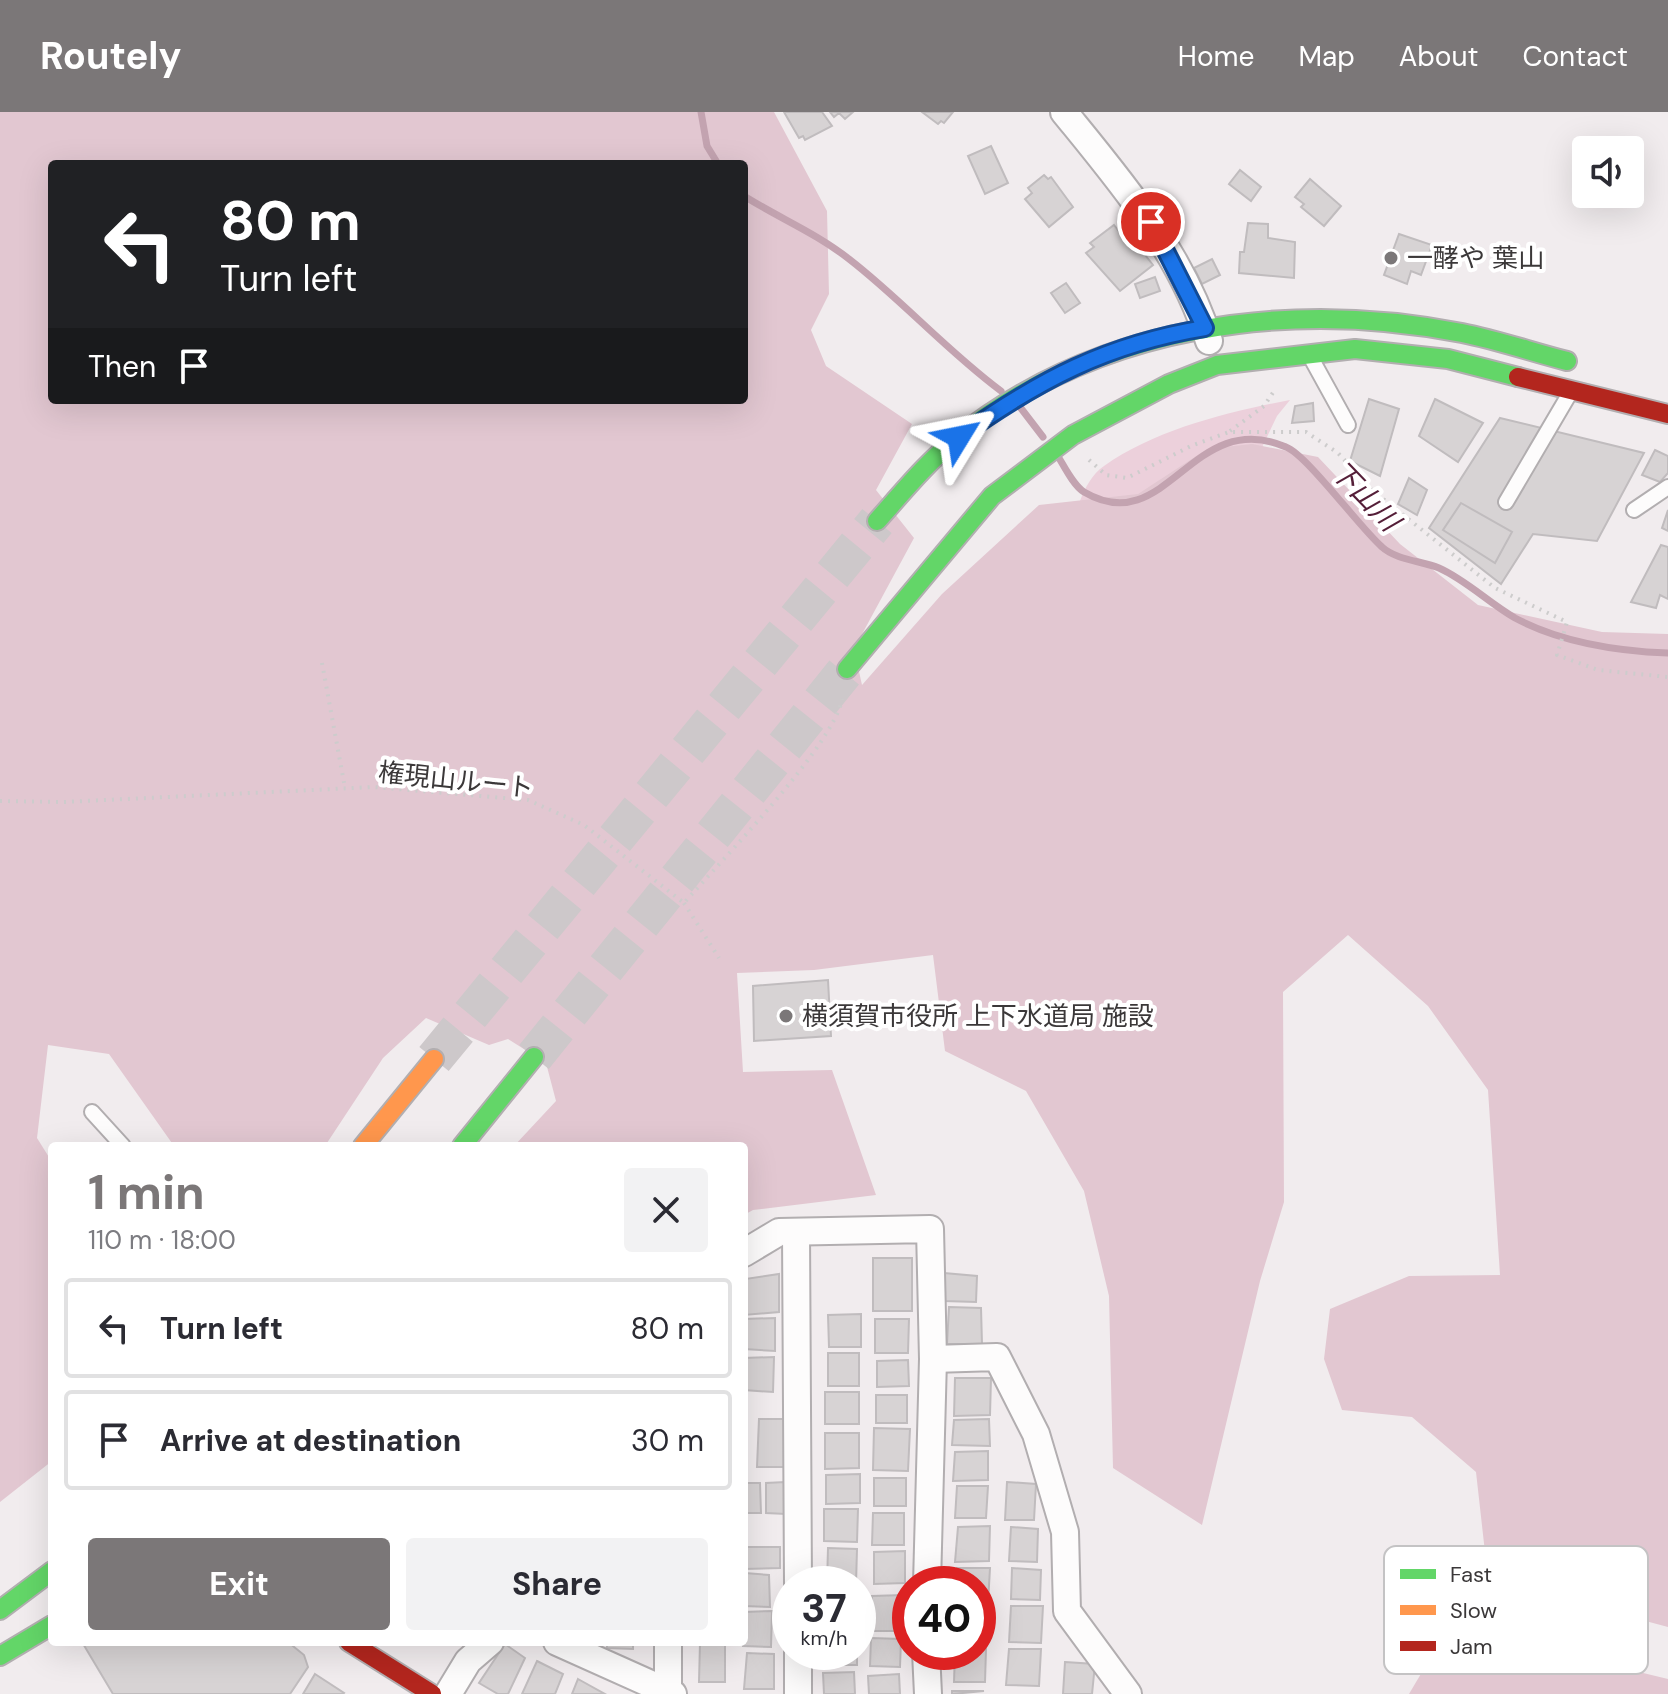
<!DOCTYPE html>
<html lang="en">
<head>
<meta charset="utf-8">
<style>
	body { margin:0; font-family:"DM Sans","Noto Sans JP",sans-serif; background:#f2f2f3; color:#2b2b33; height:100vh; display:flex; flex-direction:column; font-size:30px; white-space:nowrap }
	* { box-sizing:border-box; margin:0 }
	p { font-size:26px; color:#7c7c81 }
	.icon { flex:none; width:44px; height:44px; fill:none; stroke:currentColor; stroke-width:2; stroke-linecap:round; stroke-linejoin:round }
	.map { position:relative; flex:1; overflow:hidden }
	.drawer { position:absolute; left:48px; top:1030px; width:700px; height:504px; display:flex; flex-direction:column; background:#fff; border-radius:8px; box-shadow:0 8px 32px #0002 }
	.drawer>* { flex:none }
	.hud { position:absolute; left:48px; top:48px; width:700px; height:244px; border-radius:8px; box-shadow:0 8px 32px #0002; background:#202124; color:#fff; overflow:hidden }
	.tools { position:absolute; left:1572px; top:24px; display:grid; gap:16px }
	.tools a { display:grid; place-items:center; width:72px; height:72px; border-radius:8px; background:#fff; box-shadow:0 8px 32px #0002; font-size:40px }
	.speed { position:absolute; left:772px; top:1454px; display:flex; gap:16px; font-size:40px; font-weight:700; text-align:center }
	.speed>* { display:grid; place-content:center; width:104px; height:104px; border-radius:50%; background:#fff; box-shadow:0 8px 32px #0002; line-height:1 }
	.speed small { font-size:20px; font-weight:400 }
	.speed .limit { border:12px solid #d22; background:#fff; color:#111 }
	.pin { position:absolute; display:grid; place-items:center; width:68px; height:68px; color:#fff; margin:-34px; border:4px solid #fff; border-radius:50%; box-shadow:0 2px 8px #0007 }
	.me { position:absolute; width:88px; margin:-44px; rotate:55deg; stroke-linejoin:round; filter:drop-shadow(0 0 6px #0008) }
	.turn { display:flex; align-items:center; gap:28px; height:168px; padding:0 40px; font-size:36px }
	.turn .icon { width:104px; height:104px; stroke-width:2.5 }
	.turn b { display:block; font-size:56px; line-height:68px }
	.then { display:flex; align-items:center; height:76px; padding:0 40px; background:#0003; gap:16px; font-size:30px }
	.round { display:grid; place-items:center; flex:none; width:84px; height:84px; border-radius:8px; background:#f2f2f3 }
	.summary { display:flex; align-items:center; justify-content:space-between; height:136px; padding:0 40px }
	h1 { font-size:48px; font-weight:700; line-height:60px; color:#7b7778 }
	.primary-button { display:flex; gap:16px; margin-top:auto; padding:16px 40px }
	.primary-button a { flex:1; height:92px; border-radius:8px; background:#7b7778; color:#fff; font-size:32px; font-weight:700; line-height:92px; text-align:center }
	.primary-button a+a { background:#f2f2f3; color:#2b2b33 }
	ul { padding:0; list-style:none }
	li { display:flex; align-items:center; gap:24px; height:100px; margin:0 16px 12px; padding:0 24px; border:4px solid #e1e1e2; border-radius:8px }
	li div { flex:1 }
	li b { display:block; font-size:30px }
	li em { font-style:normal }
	header { display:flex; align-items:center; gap:48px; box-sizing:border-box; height:112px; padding:0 40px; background:#7b7778; color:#fff }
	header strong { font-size:38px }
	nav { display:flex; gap:44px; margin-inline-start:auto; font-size:28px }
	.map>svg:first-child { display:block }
	.green { fill:#ecd0db }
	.forest { fill:#e2c7d1; fill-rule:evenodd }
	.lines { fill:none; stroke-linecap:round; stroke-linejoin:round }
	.stream { stroke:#c3a3b0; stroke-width:7 }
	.building { fill:#d7d3d4; stroke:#c0bcbe; stroke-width:2 }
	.secondary-tunnel { stroke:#cdc8ca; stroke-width:38; stroke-dasharray:38 19; stroke-linecap:butt }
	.lane-casing { stroke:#b2aeb0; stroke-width:18 }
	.street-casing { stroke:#b2aeb0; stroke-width:30 }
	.fast-casing { stroke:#b2aeb0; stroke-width:22 }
	.slow-casing { stroke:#b2aeb0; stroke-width:22 }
	.jam-casing { stroke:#b2aeb0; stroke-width:22 }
	.path { stroke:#cdcccc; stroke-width:4; stroke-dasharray:2 6; stroke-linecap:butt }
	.lane { stroke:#fdfcfc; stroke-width:14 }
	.street { stroke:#fdfcfc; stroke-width:26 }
	.fast { stroke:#63d668; stroke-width:18 }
	.slow { stroke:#ff974d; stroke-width:18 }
	.jam { stroke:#b3261e; stroke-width:18 }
	.route-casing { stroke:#114b97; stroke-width:20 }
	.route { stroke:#1a73e8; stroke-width:14 }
	.poi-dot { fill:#7b7778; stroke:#fff; stroke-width:3 }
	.labels { text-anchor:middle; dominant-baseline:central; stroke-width:8; stroke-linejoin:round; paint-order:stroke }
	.poi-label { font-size:26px; fill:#3b3839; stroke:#fff; text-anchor:start }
	.street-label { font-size:26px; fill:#3b3839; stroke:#fff }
	.water-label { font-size:28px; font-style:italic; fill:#541e38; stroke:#fff }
	.key { fill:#fff; stroke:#c4c3c4; stroke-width:2 }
	.key-label { font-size:22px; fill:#3b3839 }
</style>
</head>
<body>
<header>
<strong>Routely</strong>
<nav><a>Home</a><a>Map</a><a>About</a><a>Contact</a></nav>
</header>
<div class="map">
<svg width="1668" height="1582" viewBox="0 0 1668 1582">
	<rect width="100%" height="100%" fill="#f1ecee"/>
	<!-- green -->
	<path class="green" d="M 1290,288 L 1277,304 L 1254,352 L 1141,401 L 1080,389 C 1085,376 1092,362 1104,354 C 1157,317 1228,300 1290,288 Z"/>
	<!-- forest -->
	<g class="forest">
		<path d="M 0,0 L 774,0 L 827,99 L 829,182 L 811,218 L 826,254 L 912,312 L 876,378 L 914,426 L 854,537 L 862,573 L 942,482 L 1039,393 L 1138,382 L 1207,337 L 1252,332 L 1318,345 L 1400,432 L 1478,493 L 1602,520 L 1668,522 L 1668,1515 L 1488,1467 L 1476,1360 L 1412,1305 L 1342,1298 L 1324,1247 L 1330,1197 L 1409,1164 L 1500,1163 L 1488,978 L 1428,894 L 1348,823 L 1283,880 L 1284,1090 L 1260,1169 L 1202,1413 L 1113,1356 L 1109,1184 L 1084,1079 L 1026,979 L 945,939 L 933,843 L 814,858 L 737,861 L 743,960 L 832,958 L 876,1083 L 753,1098 L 744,1103 L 744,1034 L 514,1034 L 556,989 L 546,951 L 508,927 L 489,933 L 426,906 L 383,946 L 325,1034 L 174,1034 L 109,942 L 48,933 L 37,1026 L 52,1050 L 52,1349 L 0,1390 ZM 52,52 L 744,52 L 744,288 L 52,288 Z"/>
		<path d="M 1441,1528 L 1548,1538 L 1668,1567 L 1668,1582 L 1409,1582 Z"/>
	</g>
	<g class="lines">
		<!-- stream -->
		<g class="stream">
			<path d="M 701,0 L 707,34 L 718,52"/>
			<path d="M 744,84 C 779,106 816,121 849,147 C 902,188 947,239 1001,279"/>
			<path d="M 1020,295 L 1043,325"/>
			<path d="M 1059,346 C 1065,356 1074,374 1084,380 C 1167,429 1192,294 1286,335 C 1307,343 1360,416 1382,435 C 1396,448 1422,449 1439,456 C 1466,468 1489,491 1515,506 C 1562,531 1616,539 1668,541"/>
		</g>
	</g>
	<!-- building -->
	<g class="building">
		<path d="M 784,0 L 822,0 L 832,14 L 805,28 L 803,24 L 799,26 Z"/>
		<path d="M 830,0 L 853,0 L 845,7 L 839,1 L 834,5 Z"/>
		<path d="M 922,0 L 953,0 L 944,11 L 941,9 L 938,12 Z"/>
		<path d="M 991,34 L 1008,71 L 985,82 L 968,44 Z"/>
		<path d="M 1240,58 L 1261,75 L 1251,89 L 1229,72 Z"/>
		<path d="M 1044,63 L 1048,67 L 1051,65 L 1073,95 L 1049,115 L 1025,87 L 1032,81 L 1028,76 Z"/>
		<path d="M 1310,67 L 1341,94 L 1324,114 L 1301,95 L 1304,92 L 1295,85 Z"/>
		<path d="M 1248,111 L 1268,112 L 1268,126 L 1295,130 L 1294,166 L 1239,161 L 1240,140 L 1244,140 Z"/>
		<path d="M 1114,113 L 1129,132 L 1134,129 L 1153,153 L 1120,179 L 1086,141 L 1094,135 L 1090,131 Z"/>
		<path d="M 1399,122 L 1432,133 L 1421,163 L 1411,159 L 1407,172 L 1384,163 Z"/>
		<path d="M 1212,147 L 1220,163 L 1202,172 L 1194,156 Z"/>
		<path d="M 1155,165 L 1160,179 L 1140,186 L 1135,172 Z"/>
		<path d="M 1066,171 L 1080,191 L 1065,201 L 1051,181 Z"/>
		<path d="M 1369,287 L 1399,297 L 1380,364 L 1350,349 Z"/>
		<path d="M 1435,287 L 1483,311 L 1458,350 L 1419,324 Z"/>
		<path d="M 1313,291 L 1314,309 L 1292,311 L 1295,294 Z"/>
		<path d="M 1500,306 L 1644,341 L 1597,429 L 1533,422 L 1501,472 L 1429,416 Z"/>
		<path d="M 1655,338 L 1668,344 L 1668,361 L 1660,370 L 1642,363 Z"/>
		<path d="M 1409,366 L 1427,378 L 1417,403 L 1398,392 Z"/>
		<path d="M 1461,391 L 1512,420 L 1495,451 L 1443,418 Z"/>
		<path d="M 1668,398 L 1668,419 L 1662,416 Z"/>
		<path d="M 1661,433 L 1668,435 L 1668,487 L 1660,483 L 1656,496 L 1631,490 Z"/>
		<path d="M 828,868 L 831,924 L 754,929 L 753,874 Z"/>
		<rect x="873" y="1146" width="39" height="53"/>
		<path d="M 944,1161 L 977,1164 L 976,1190 L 944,1189 Z"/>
		<path d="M 779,1162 L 779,1200 L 744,1203 L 745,1167 Z"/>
		<path d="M 949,1195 L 981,1196 L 982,1232 L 947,1232 Z"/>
		<path d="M 861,1202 L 861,1235 L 829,1235 L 828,1203 Z"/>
		<path d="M 775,1206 L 775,1239 L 744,1237 L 744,1207 Z"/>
		<path d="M 875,1207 L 909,1207 L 908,1241 L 875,1241 Z"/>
		<rect x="828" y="1241" width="31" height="33"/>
		<path d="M 774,1245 L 773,1280 L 744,1278 L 744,1246 Z"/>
		<path d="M 908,1248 L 909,1274 L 877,1275 L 877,1249 Z"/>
		<path d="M 955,1266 L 991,1266 L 990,1303 L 954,1304 Z"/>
		<rect x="825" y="1280" width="34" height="32"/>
		<rect x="876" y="1283" width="31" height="28"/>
		<path d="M 759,1307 L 785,1307 L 786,1355 L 757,1355 Z"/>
		<path d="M 989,1307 L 990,1334 L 952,1333 L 954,1308 Z"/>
		<path d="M 874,1316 L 910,1317 L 908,1359 L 873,1358 Z"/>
		<path d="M 825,1321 L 859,1321 L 859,1356 L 825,1357 Z"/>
		<path d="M 988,1339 L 988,1368 L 953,1369 L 955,1340 Z"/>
		<path d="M 860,1362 L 860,1391 L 826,1392 L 826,1363 Z"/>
		<rect x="874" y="1366" width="32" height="28"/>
		<path d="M 785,1370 L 786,1402 L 766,1401 L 766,1371 Z"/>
		<path d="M 1007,1370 L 1036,1372 L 1034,1408 L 1005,1408 Z"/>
		<path d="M 744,1371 L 760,1371 L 761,1401 L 744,1401 Z"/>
		<path d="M 957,1374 L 988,1374 L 986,1406 L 955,1406 Z"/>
		<path d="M 824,1397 L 858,1397 L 857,1430 L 824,1429 Z"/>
		<path d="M 873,1401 L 904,1401 L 904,1433 L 872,1433 Z"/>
		<path d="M 990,1414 L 989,1449 L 955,1450 L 958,1415 Z"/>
		<path d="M 1011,1415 L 1038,1417 L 1037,1450 L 1009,1449 Z"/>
		<path d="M 744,1435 L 780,1435 L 780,1456 L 744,1457 Z"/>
		<path d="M 828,1436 L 857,1437 L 856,1472 L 827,1472 Z"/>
		<path d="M 905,1439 L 905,1471 L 874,1472 L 874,1440 Z"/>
		<path d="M 957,1456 L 990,1456 L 988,1491 L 978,1490 L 978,1472 L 955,1472 Z"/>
		<path d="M 1012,1456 L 1041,1458 L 1040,1488 L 1011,1487 Z"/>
		<path d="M 745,1461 L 769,1463 L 770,1495 L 744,1494 Z"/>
		<path d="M 904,1483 L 905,1519 L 872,1519 L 872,1484 Z"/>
		<path d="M 988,1494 L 986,1530 L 978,1531 L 978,1495 Z"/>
		<path d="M 1011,1494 L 1043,1494 L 1041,1531 L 1009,1530 Z"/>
		<path d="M 772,1499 L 771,1535 L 743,1534 L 744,1500 Z"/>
		<path d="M 871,1526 L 901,1527 L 900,1555 L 870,1554 Z"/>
		<path d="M 82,1530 L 288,1530 L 304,1543 L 308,1555 L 290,1582 L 113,1582 Z"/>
		<path d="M 607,1530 L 633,1530 L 633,1537 L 607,1536 Z"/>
		<path d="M 725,1530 L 725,1570 L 699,1570 L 700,1531 Z"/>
		<path d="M 505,1532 L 525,1546 L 508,1582 L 498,1582 L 479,1571 Z"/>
		<path d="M 986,1537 L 985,1570 L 954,1570 L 955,1540 Z"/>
		<path d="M 1009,1537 L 1041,1537 L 1039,1574 L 1006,1573 Z"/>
		<rect x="827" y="1540" width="30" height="13"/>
		<path d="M 747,1541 L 774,1542 L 774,1577 L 744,1577 Z"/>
		<path d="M 537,1549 L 563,1562 L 555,1582 L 522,1582 Z"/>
		<path d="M 1065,1550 L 1095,1552 L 1092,1582 L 1063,1582 Z"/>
		<path d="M 854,1560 L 855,1582 L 824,1582 L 823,1561 Z"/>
		<path d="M 315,1562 L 344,1581 L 343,1582 L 303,1582 Z"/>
		<path d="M 899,1562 L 900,1582 L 869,1582 L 868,1564 Z"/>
		<path d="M 578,1567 L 605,1582 L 572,1582 Z"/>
		<path d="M 952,1579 L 984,1579 L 952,1582 Z"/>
	</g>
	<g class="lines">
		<!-- secondary-tunnel -->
		<g class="secondary-tunnel">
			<path d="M 534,945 L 847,557"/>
			<path d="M 434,947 L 877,409"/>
		</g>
		<!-- lane casing -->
		<g class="lane-casing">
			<g id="lane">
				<path d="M 1310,244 L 1348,313"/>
				<path d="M 1506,390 L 1570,281"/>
				<path d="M 1634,398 L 1668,375"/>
				<path d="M 92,1000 L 123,1034"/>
			</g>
		</g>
		<!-- street casing -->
		<g class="street-casing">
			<g id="street">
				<path d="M 1064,0 C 1121,70 1182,141 1209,229"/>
				<path d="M 796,1120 L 798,1472"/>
				<path d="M 744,1141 L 779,1120 L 930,1117 L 933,1247 L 927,1472"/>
				<path d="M 933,1247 L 997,1245 L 1036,1322 L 1065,1420 L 1067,1499 L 1128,1582"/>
				<path d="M 557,1530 L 673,1582"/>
				<path d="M 668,1530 L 668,1581"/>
				<path d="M 798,1540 L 798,1582"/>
				<path d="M 926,1540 L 928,1582"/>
				<path d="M 448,1582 L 468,1549 L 490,1530"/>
			</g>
		</g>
		<!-- fast casing -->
		<g class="fast-casing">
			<g id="fast">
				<path d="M 877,409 C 902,381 927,350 957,326 C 1098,213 1288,187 1462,221 C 1497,228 1532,240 1567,249"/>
				<path d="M 847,557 L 992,384 L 1073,323 L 1169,272 L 1217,253 L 1355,237 L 1448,247 L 1518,265"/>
				<path d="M 462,1034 L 534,945"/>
				<path d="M 0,1498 L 52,1459"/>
				<path d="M 0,1544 L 52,1513"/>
			</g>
		</g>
		<!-- slow casing -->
		<g class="slow-casing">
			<path id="slow" d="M 363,1034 L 434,947"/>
		</g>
		<!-- jam casing -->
		<g class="jam-casing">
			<g id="jam">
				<path d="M 1518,265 L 1668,302"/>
				<path d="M 349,1530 L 432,1582"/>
			</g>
		</g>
		<!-- path -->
		<g class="path">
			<path d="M 1230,319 L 1264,294 L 1276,276"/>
			<path d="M 1089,348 L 1106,363 L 1127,366 L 1191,334 L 1229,320 L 1306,320 L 1338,341 L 1372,378 L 1495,476 L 1567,510 L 1557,543 L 1598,558 L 1668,565"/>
			<path d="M 322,551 L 345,676"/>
			<path d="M 0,689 L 64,690 L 374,675 L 528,688 L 584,713 L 684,791 C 720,750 834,633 842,587"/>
			<path d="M 684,791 L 719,846"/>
		</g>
		<!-- lane -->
		<use href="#lane" class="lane"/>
		<!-- street -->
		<use href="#street" class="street"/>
		<!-- fast -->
		<use href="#fast" class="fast"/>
		<!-- slow -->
		<use href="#slow" class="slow"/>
		<!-- jam -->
		<use href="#jam" class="jam"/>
	</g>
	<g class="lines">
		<!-- route casing -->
		<g class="route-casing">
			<path id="route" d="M 959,325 C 1039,268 1107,232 1205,216 L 1151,110"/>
		</g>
		<!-- route -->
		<use href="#route" class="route"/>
	</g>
	<!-- markers -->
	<g class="poi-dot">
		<circle cx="1391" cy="146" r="8"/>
		<circle cx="786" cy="904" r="8"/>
	</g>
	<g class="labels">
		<!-- poi labels -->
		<g class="poi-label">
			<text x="1407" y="146">一酵や 葉山</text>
			<text x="802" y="904">横須賀市役所 上下水道局 施設</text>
		</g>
		<!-- street labels -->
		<g class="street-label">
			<text transform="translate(456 668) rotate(6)">権現山ルート</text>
		</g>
		<!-- water labels -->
		<g class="water-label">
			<text transform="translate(1365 384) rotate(46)">下山川</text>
		</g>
	</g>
	<!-- legend -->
	<rect x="1384" y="1434" width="264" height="128" rx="12" class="key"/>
	<rect x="1400" y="1457" width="36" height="10" fill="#63d668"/>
	<rect x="1400" y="1493" width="36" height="10" fill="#ff974d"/>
	<rect x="1400" y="1529" width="36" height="10" fill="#b3261e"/>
	<g class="key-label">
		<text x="1450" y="1470">Fast</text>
		<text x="1450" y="1506">Slow</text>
		<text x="1450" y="1542">Jam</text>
	</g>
</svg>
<div class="tools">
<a><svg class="icon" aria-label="sound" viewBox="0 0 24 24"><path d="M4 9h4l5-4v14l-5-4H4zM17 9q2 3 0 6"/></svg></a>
</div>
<div class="speed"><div>37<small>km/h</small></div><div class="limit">40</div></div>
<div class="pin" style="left:1151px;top:110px;background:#d93025"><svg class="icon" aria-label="arrive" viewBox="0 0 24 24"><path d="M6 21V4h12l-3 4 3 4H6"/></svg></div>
<svg class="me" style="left:959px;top:325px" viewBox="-20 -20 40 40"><path d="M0-17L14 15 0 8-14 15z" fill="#1a73e8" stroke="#fff" stroke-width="4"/></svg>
<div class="hud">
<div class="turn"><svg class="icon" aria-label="left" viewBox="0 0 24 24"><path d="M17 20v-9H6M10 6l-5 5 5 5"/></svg><div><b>80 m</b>Turn left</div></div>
<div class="then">Then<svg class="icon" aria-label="arrive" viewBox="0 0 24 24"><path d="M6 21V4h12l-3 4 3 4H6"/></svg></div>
</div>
<section class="drawer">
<div class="summary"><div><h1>1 min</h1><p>110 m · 18:00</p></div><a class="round"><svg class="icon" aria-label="close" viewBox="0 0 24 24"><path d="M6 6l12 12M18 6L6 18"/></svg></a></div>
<ul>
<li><svg class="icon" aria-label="left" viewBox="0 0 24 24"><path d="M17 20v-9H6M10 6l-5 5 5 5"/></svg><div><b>Turn left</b></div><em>80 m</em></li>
<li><svg class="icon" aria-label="arrive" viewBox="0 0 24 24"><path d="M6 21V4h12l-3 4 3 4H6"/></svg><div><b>Arrive at destination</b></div><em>30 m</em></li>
</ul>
<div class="primary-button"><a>Exit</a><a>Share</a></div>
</section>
</div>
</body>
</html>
